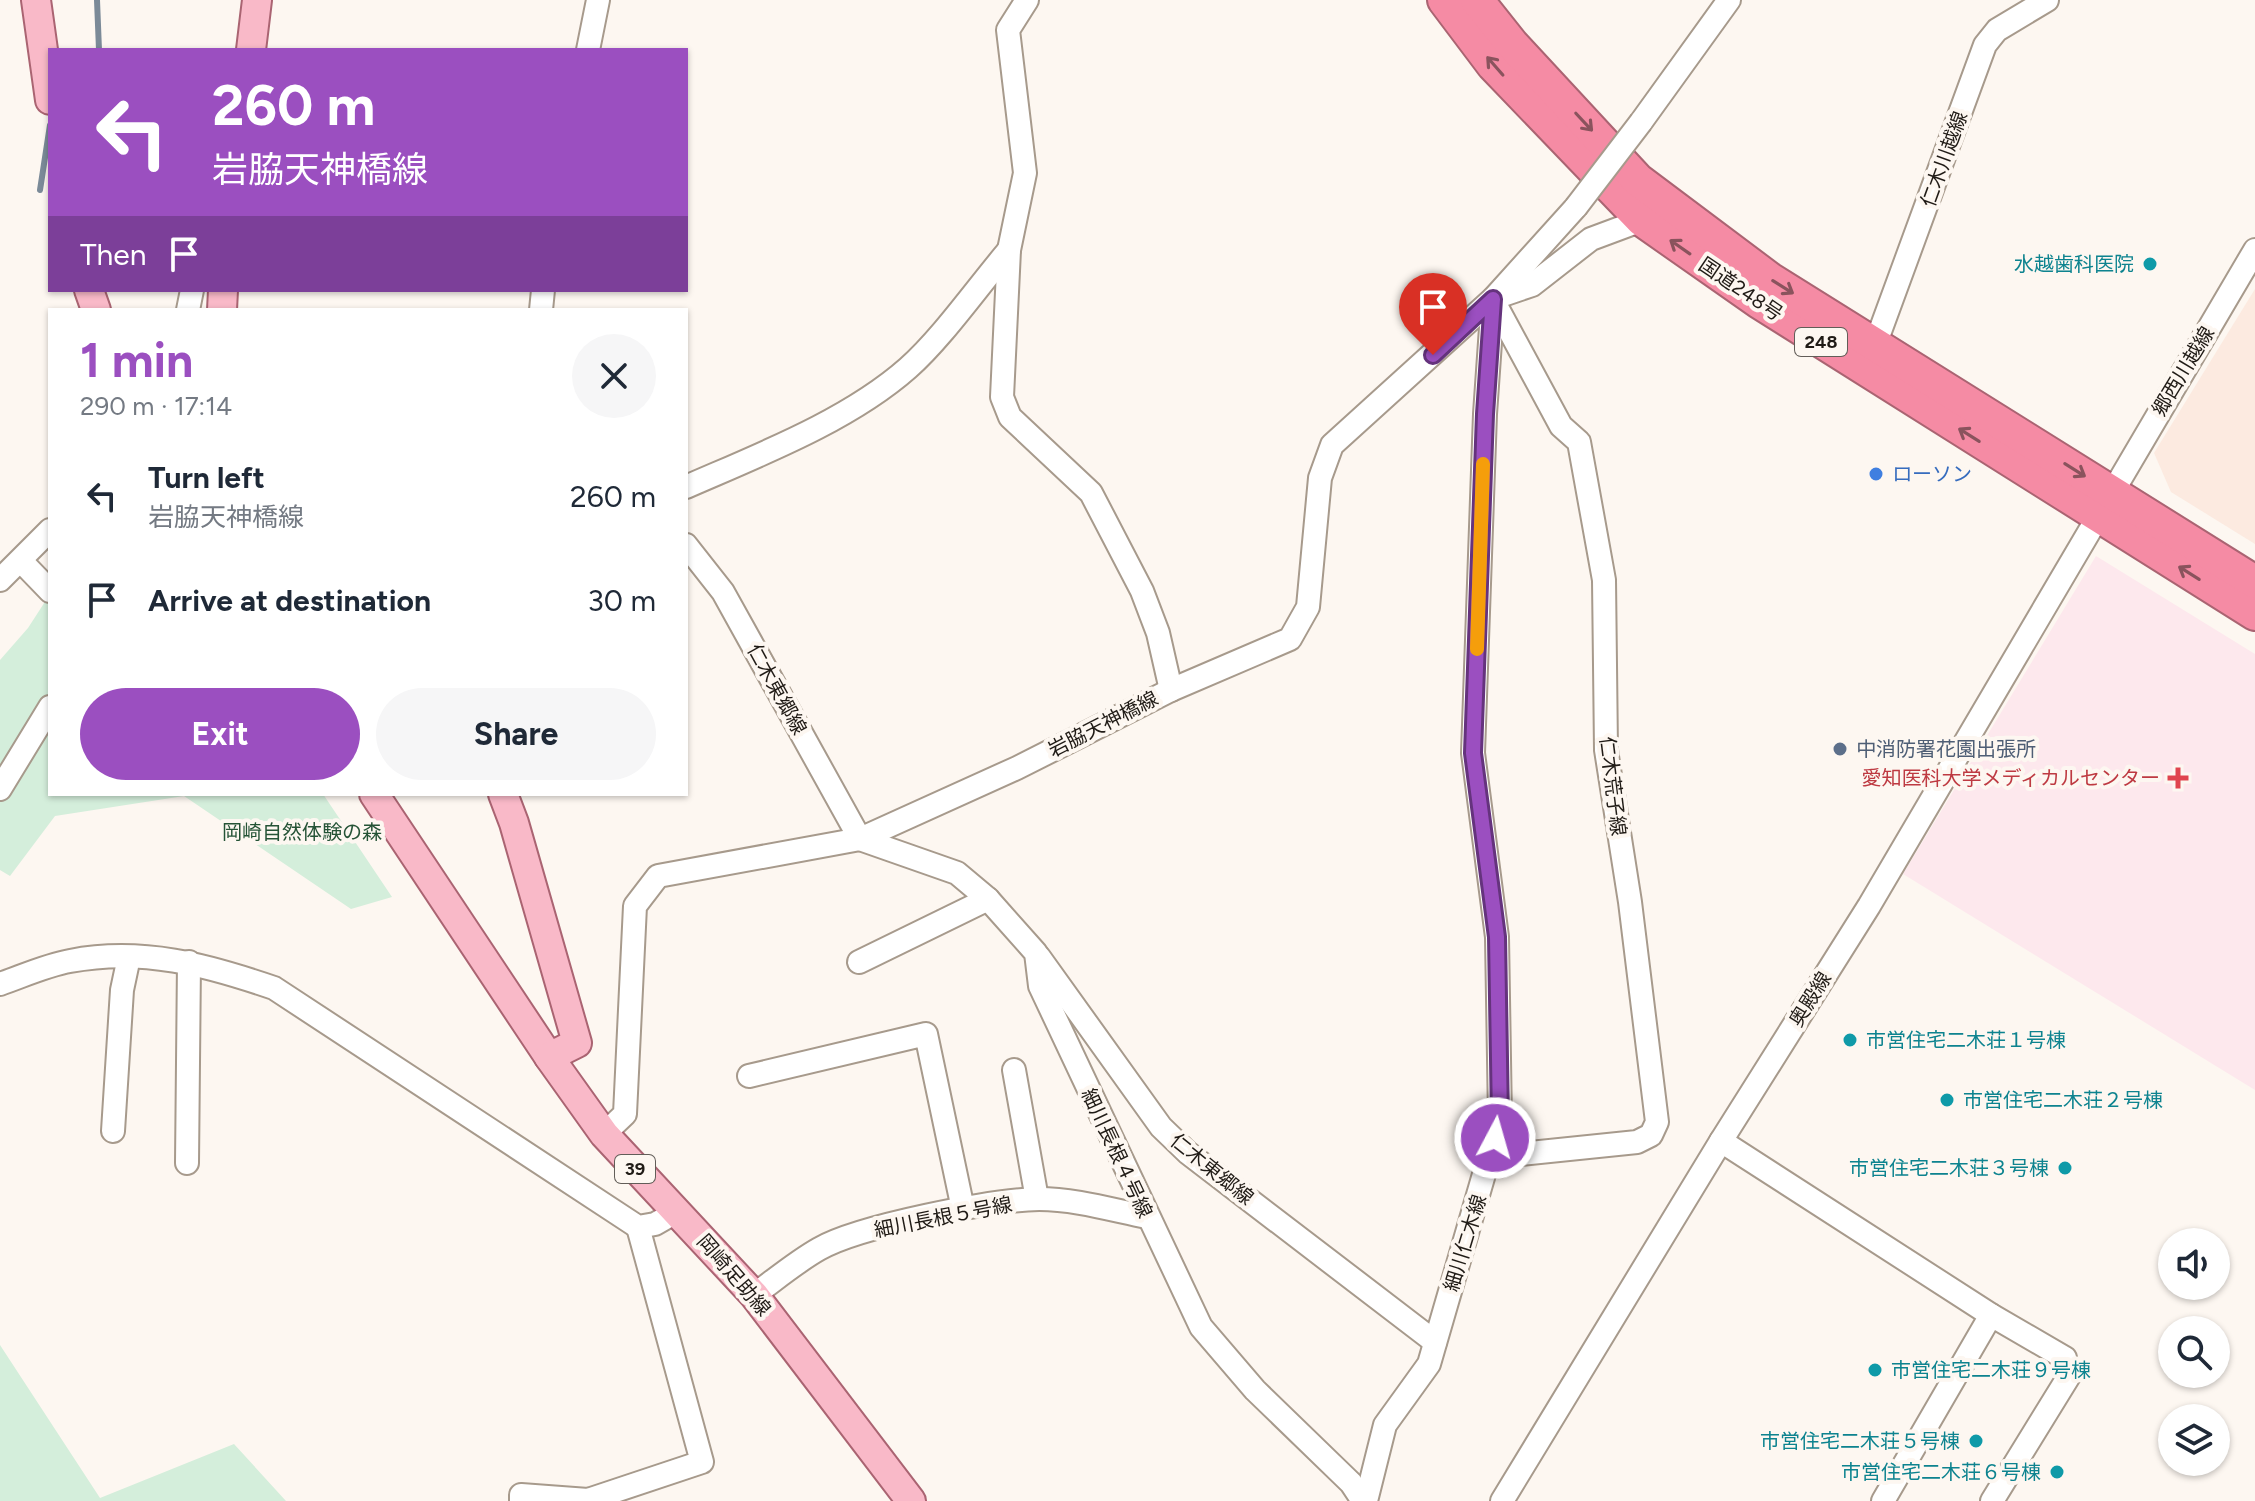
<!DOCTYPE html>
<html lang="en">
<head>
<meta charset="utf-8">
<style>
	body { margin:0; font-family:Figtree,"Noto Sans JP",sans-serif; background:#f6f6f7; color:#1f2937; height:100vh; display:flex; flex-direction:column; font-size:30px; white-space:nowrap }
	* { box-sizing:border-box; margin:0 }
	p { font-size:26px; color:#747a83 }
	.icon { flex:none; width:44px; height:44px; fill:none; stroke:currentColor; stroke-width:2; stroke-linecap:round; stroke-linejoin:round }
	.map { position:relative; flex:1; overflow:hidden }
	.panel { position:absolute; left:48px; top:308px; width:640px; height:488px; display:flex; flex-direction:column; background:#fff; border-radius:0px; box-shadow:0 2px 6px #0004 }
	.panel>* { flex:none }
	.guide { position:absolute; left:48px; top:48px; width:640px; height:244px; border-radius:0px; box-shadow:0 2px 6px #0004; background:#9b4fc0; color:#fff; overflow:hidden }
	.controls { position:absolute; left:2158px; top:1228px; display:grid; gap:16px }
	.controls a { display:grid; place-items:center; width:72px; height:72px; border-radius:50%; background:#fff; box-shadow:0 2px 6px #0004; font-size:40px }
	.pin { position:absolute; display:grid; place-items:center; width:68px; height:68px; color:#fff; margin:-82px -34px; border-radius:50% 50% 50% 0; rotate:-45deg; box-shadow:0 0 8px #0007 }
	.pin .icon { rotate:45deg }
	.me { position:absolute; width:88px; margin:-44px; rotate:6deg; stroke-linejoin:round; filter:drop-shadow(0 0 6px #0008) }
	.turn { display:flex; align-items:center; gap:28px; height:168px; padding:0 32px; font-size:36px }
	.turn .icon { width:104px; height:104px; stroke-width:2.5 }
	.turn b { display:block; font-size:56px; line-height:68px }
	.then { display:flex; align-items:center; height:76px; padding:0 32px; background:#0003; gap:16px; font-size:30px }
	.round { display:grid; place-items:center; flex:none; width:84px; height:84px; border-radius:42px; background:#f6f6f7 }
	.summary { display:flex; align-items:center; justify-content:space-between; height:136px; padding:0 32px }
	h1 { font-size:48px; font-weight:700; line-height:60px; color:#9b4fc0 }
	.button { display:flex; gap:16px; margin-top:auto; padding:16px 32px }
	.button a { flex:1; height:92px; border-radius:48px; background:#9b4fc0; color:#fff; font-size:32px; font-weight:700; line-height:92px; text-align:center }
	.button a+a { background:#f6f6f7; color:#1f2937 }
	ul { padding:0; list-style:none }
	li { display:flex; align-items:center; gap:24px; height:104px; padding:0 32px }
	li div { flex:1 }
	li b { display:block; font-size:30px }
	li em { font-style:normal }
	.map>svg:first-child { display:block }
	.industrial { fill:#fceae0 }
	.medical { fill:#fde8ed }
	.green { fill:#d4eedb }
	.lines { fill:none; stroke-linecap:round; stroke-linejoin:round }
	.stream { stroke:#7b8a98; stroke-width:6 }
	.minor-casing { stroke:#a79a8c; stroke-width:26 }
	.major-casing { stroke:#aa6472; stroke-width:32 }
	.highway-casing { stroke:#aa6472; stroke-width:36 }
	.minor { stroke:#fff; stroke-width:22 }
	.major { stroke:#f9b9c8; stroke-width:28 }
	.highway { stroke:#f58ba4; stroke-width:32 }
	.minor-bridge-casing { stroke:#a79a8c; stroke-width:26; stroke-linecap:butt }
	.minor-bridge { stroke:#fff; stroke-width:22 }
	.oneway { stroke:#8a535d }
	.route-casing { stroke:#65337d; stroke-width:20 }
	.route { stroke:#9b4fc0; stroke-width:14 }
	.slow { stroke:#f59e0b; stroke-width:14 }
	.culture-dot { fill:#0f9aa8; stroke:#fdf7f1; stroke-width:3 }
	.shop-dot { fill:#3f7fe0; stroke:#fdf7f1; stroke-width:3 }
	.service-dot { fill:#5c6f8a; stroke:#fdf7f1; stroke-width:3 }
	.health-dot { fill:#e0444e; stroke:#fdf7f1; stroke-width:3 }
	.labels { text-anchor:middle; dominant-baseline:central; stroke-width:8; stroke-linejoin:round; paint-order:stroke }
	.shield { fill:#fdf7f1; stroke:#625d58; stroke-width:2 }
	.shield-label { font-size:18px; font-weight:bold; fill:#201b16 }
	.street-label { font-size:20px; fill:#201b16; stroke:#fdf7f1 }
	.culture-label { font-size:20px; fill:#0d838f; stroke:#fdf7f1; text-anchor:end }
	.shop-label { font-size:20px; fill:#366cbe; stroke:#fdf7f1; text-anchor:start }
	.service-label { font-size:20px; fill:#4e5e75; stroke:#fdf7f1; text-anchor:start }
	.health-label { font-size:20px; fill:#be3a42; stroke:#fdf7f1; text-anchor:end }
	.park-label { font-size:20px; fill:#255336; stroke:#fdf7f1 }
</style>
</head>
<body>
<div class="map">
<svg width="2255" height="1501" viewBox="0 0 2255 1501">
	<rect width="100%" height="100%" fill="#fdf7f1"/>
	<!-- industrial -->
	<path class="industrial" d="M 2255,289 L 2255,544 L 2171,492 L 2154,453 Z"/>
	<!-- medical -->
	<path class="medical" d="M 2096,556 L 2255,654 L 2255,1090 L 1903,874 Z"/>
	<!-- green -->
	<g class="green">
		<path d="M 50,594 L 50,794 L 323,794 L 392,897 L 351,909 L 184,796 L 55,816 L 10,876 L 0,870 L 0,660 L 28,628 Z"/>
		<path d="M 0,1345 L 100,1498 L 234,1444 L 286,1501 L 0,1501 Z"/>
	</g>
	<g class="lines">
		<!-- stream -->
		<g class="stream">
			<path d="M 97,0 L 99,50"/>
			<path d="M 40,190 L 50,125"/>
		</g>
		<!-- minor casing -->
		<g class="minor-casing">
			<g id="minor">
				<path d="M 1027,0 L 1008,30 L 1025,173 L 1009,250 L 1002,397 L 1010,417 L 1091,493 L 1142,591 L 1158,633 L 1171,690"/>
				<path d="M 588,50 L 598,0"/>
				<path d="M 1641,122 L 1729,0"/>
				<path d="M 1494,298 L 1532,285 L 1591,239 L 1642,220"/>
				<path d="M 188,310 L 192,290"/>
				<path d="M 541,310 L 543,290"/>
				<path d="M 1875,345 L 1985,45 L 1997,30 L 2047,0"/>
				<path d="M 686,487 C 759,455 848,421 908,368 C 942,338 979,285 1009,250"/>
				<path d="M 686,545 L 723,592 L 860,839"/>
				<path d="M 21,561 L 50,591"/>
				<path d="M 0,580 L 50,530"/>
				<path d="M 0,789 L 50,707"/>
				<path d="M 860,839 L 957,873 L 988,899 L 1036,953 L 1040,986 L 1201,1327 L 1255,1390 L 1351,1483 L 1363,1501"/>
				<path d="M 1039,957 L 1161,1127 L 1188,1153 L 1435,1342"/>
				<path d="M 859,962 L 988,899"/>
				<path d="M 0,984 C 23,976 47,965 70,961 C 142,947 207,965 274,988 L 638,1227 L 655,1224 L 676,1212"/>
				<path d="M 1014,1070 L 1037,1199"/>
				<path d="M 749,1076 L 926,1034 L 963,1209"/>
				<path d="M 113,1131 L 122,990 L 129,957"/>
				<path d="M 604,1134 L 625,1114 L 635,906 L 658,876 L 860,839 L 1017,768 L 1171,690 L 1290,639 L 1308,607 L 1320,478 L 1332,445 L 1493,299 L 1576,207"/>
				<path d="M 1721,1141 L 1991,1315 L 2065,1358 L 2069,1376 L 1992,1501"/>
				<path d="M 1491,1157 L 1637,1142 L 1651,1135 L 1657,1122 L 1630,902 L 1606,750 L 1604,580 L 1579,442 L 1561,426 L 1493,300"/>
				<path d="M 187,1163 L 189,962"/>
				<path d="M 754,1295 C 776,1279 796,1262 819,1249 C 859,1226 992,1200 1039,1199 C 1075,1199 1112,1210 1147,1217"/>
				<path d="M 521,1501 L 521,1495 L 588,1500 L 702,1462 L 638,1227"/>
				<path d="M 1366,1501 L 1385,1425 L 1429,1364 L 1500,1119 L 1497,937 L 1473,753 L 1485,414 L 1493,299"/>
				<path d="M 1502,1501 L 1721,1141 L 1869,906 L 2255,250"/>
				<path d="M 1883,1501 L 1991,1315"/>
			</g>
		</g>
		<!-- major casing -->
		<g class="major-casing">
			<g id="major">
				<path d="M 36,0 L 50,100"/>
				<path d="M 251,50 L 257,0"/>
				<path d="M 89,290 L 96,310"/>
				<path d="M 222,310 L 223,290"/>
				<path d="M 374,794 L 549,1057"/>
				<path d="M 503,794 L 514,823 L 577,1043 L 549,1057 L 604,1134 L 754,1295 L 911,1501"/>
			</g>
		</g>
		<!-- highway casing -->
		<g class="highway-casing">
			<g id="highway">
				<path d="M 1444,0 L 1493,65 L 1642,220 L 1759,302 L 2255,614"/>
				<path d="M 1477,0 L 1512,44 L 1638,180 L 1770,279 L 2255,582"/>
			</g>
		</g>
		<!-- minor -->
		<use href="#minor" class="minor"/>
		<!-- major -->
		<use href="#major" class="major"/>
		<!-- highway -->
		<use href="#highway" class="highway"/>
		<!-- minor-bridge casing -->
		<g class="minor-bridge-casing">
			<path id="minor-bridge" d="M 1576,207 L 1641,122"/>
		</g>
		<!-- minor-bridge -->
		<use href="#minor-bridge" class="minor-bridge"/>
	</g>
	<!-- one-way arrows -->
	<defs><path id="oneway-shaft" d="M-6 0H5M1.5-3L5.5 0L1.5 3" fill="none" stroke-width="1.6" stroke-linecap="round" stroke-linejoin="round" transform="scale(2)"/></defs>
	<g class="oneway">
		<use href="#oneway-shaft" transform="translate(1495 66) rotate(-131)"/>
		<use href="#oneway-shaft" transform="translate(1584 122) rotate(47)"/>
		<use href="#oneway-shaft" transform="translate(1680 247) rotate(-145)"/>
		<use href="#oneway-shaft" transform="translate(1783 287) rotate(32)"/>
		<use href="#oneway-shaft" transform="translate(1969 435) rotate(-148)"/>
		<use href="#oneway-shaft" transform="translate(2075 470) rotate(32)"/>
		<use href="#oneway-shaft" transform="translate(2189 573) rotate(-148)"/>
	</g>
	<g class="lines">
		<!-- route casing -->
		<g class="route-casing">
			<path id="route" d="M 1433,355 L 1493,299 L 1485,414 L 1473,753 L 1497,937 L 1500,1119 L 1495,1138"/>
		</g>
		<!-- route -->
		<use href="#route" class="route"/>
		<!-- slow -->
		<path class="slow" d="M 1477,649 L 1483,464"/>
	</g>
	<!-- markers -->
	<g class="culture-dot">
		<circle cx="2150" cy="264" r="8"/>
		<circle cx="1850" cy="1040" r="8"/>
		<circle cx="1947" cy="1100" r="8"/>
		<circle cx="2065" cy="1168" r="8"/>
		<circle cx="1875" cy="1370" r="8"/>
		<circle cx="1976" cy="1441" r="8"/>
		<circle cx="2057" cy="1472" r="8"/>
	</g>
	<circle class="shop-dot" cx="1876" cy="474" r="8"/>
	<circle class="service-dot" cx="1840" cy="749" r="8"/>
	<path class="health-dot" d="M2174 766h8v8h8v8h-8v8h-8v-8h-8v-8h8z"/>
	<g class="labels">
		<!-- shield labels -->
		<g class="shield">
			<rect x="1795" y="328" width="52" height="28" rx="6"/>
			<rect x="615" y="1155" width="40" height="28" rx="6"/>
		</g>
		<g class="shield-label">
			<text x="1821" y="342">248</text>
			<text x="635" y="1169">39</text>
		</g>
		<!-- street labels -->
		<g class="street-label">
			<text transform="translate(1944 159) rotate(-70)">仁木川越線</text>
			<text transform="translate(1741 289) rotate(34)">国道248号</text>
			<text transform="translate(2183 371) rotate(-59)">郷西川越線</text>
			<text transform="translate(777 689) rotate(61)">仁木東郷線</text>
			<text transform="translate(1103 724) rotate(-27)">岩脇天神橋線</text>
			<text transform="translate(1613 786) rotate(83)">仁木荒子線</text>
			<text transform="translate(1810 999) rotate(-58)">奥殿線</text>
			<text transform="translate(1117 1153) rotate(65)">細川長根４号線</text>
			<text transform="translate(1212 1169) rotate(39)">仁木東郷線</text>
			<text transform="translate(943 1217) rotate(-11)">細川長根５号線</text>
			<text transform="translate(1465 1243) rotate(-73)">細川仁木線</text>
			<text transform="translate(734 1275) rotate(49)">岡崎足助線</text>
		</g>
		<!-- culture labels -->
		<g class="culture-label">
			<text x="2134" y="264">水越歯科医院</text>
			<text x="1866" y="1040" text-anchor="start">市営住宅二木荘１号棟</text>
			<text x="1963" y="1100" text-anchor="start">市営住宅二木荘２号棟</text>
			<text x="2049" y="1168">市営住宅二木荘３号棟</text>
			<text x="1891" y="1370" text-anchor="start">市営住宅二木荘９号棟</text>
			<text x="1960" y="1441">市営住宅二木荘５号棟</text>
			<text x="2041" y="1472">市営住宅二木荘６号棟</text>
		</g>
		<!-- shop labels -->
		<g class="shop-label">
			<text x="1892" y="474">ローソン</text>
		</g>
		<!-- service labels -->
		<g class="service-label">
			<text x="1856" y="749">中消防署花園出張所</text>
		</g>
		<!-- health labels -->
		<g class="health-label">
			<text x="2160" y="778">愛知医科大学メディカルセンター</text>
		</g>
		<!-- park labels -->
		<g class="park-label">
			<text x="302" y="832">岡崎自然体験の森</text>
		</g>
	</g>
</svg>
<div class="controls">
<a><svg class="icon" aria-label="sound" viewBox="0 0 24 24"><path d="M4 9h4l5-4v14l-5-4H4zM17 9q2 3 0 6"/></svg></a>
<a><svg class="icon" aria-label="search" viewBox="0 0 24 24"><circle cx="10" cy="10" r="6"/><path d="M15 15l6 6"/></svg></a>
<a><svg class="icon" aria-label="layers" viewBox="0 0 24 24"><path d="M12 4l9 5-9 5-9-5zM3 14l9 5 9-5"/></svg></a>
</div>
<div class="pin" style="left:1433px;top:355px;background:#d93025"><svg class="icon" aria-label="arrive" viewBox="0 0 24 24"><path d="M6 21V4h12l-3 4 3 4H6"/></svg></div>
<svg class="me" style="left:1495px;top:1138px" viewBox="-20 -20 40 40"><circle r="17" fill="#9b4fc0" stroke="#fff" stroke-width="3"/><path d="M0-11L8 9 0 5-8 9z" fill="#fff"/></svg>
<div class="guide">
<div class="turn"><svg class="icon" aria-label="left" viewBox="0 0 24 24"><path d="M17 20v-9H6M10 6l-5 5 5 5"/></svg><div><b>260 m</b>岩脇天神橋線</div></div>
<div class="then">Then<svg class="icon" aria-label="arrive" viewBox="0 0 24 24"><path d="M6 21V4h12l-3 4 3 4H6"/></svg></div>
</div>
<section class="panel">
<div class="summary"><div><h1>1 min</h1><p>290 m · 17:14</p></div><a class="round"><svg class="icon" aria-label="close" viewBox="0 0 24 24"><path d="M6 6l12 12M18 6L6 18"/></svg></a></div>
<ul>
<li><svg class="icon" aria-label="left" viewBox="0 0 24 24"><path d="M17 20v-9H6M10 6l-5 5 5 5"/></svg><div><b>Turn left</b><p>岩脇天神橋線</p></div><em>260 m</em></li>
<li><svg class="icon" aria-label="arrive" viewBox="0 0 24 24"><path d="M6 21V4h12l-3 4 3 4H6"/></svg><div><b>Arrive at destination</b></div><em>30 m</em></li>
</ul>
<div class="button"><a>Exit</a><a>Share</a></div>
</section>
</div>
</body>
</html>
